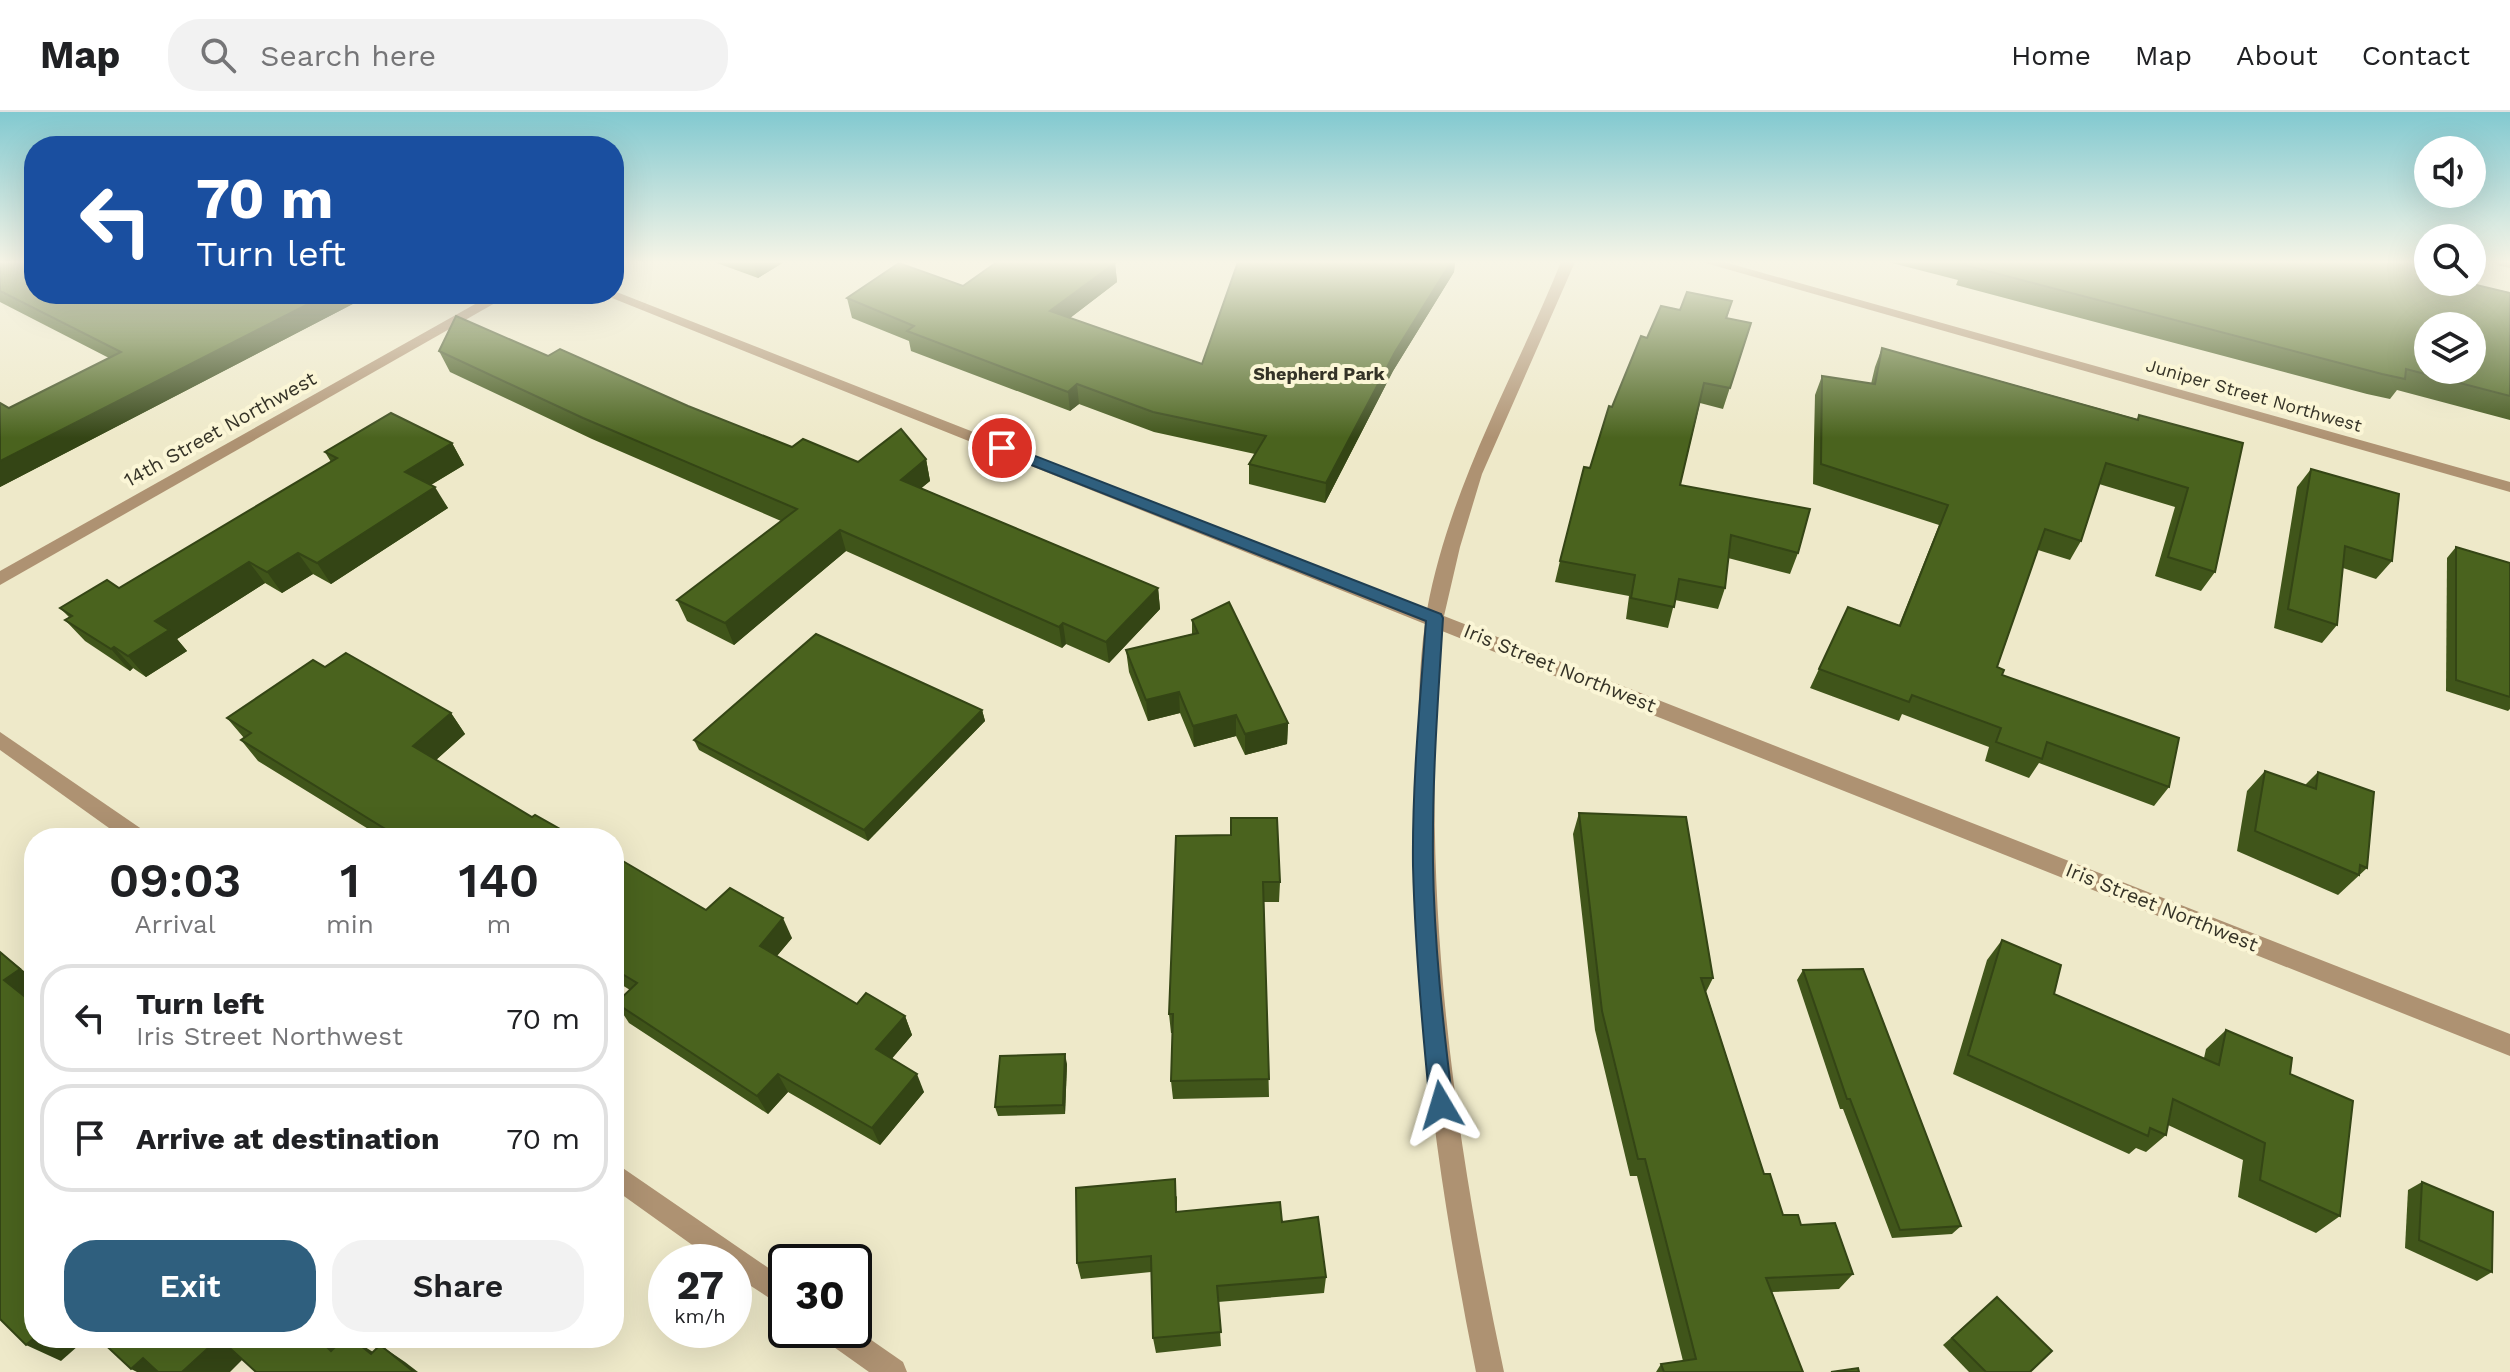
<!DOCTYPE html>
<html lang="en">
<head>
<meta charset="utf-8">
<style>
	body { margin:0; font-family:"Work Sans",sans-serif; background:#f2f2f2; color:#202124; height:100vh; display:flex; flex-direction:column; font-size:30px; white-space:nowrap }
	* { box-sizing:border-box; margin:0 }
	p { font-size:26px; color:#757577 }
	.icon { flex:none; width:44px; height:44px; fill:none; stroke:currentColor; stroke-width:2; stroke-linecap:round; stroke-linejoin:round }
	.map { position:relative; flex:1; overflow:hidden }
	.drawer { position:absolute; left:24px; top:716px; width:600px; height:520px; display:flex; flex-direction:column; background:#fff; border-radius:32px; box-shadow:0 8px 32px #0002 }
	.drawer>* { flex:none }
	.guide { position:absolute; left:24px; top:24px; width:600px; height:168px; border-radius:32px; box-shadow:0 8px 32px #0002; background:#1a4fa0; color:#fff; overflow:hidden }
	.buttons { position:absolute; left:2414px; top:24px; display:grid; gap:16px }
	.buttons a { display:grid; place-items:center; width:72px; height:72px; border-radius:50%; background:#fff; box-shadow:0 8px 32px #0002; font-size:40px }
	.speed { position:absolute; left:648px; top:1132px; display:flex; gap:16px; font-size:40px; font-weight:700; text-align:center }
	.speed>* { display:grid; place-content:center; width:104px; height:104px; border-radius:50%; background:#fff; box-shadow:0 8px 32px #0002; line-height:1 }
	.speed small { font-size:20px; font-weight:400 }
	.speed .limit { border:4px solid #111; border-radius:12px; background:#fff; color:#111 }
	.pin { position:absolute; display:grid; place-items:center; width:68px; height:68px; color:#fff; margin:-34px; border:4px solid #fff; border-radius:50%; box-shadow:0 2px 8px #0007 }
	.me { position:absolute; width:88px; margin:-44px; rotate:353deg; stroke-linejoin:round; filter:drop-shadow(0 0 6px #0008) }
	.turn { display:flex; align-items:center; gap:28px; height:168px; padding:0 40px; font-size:36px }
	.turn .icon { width:104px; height:104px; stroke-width:2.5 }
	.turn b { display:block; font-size:56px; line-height:68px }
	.eta { display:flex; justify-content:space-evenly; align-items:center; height:136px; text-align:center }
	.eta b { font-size:48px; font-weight:600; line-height:56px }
	.action { display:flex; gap:16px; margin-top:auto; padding:16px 40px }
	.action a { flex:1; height:92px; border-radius:32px; background:#2f5f7e; color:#fff; font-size:32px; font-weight:600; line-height:92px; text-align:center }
	.action a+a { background:#f2f2f2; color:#202124 }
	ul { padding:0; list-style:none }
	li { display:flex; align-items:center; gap:24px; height:108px; margin:0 16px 12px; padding:0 24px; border:4px solid #e0e0e0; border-radius:32px }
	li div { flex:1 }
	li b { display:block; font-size:30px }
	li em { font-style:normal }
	header { display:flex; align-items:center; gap:48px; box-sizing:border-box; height:112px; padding:0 40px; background:#fff; border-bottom:2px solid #e0e0e0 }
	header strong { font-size:38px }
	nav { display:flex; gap:44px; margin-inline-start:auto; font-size:28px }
	.search { width:560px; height:72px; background:#f2f2f2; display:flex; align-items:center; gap:20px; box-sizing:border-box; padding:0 28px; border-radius:32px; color:#757577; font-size:30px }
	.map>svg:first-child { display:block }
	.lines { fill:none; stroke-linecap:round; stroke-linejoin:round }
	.minor { fill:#ae9272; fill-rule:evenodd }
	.wall { fill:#40551a }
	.shaded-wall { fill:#344515 }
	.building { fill:#4a631e; stroke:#344515; stroke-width:2; fill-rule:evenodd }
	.route { fill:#2f5f7e; stroke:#1f3e52; stroke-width:2 }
	.labels { text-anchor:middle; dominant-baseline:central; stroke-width:8; stroke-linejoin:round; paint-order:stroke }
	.far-neighbourhood-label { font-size:18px; font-weight:bold; fill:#353327; stroke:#fbf6d6 }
	.far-street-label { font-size:18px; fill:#353327; stroke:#fbf6d6 }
	.street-label { font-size:20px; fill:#353327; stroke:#fbf6d6 }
</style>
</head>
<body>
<header>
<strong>Map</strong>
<div class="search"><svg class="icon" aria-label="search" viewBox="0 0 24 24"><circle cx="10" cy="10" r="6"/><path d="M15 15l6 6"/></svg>Search here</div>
<nav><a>Home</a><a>Map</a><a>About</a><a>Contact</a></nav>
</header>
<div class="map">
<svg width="2510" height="1260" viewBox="0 0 2510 1260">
	<rect width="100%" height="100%" fill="#eee9c9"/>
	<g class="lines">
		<!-- minor -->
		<g class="minor">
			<path d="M 1561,150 L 1575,150 L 1482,362 L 1460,435 L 1444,504 L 2510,922 L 2510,944 L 1442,519 C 1419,769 1452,1016 1504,1260 L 1476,1260 C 1434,1052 1407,846 1417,633 C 1419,593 1419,552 1425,512 L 602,182 L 614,182 L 614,179 L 1427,498 C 1450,373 1514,266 1561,150 Z"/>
			<path d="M 1702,150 L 1724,150 L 2510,370 L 2510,380 Z"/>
			<path d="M 2495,150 L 2510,150 L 2510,156 L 2497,153 Z"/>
			<path d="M 493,182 L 511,182 L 0,473 L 0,459 Z"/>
			<path d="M 0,620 L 146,720 L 150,726 L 123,726 L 0,638 Z"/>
			<path d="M 614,1050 L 786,1168 L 786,1197 L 734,1163 L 734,1150 L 716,1150 L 614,1077 Z"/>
			<path d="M 854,1216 L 903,1250 L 907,1260 L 869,1260 L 824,1228 L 820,1218 Z"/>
		</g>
	</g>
	<!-- wall -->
	<g class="wall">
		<path d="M 0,150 L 372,182 L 0,375 L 0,291 L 9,296 L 109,246 L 0,190 Z"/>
		<path d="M 714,150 L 784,150 L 758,166 Z"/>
		<path d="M 1238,150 L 1455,150 L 1454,160 L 1393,259 L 1325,391 L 1249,372 L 1249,352 L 1255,342 L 1154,320 L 1079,292 L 1070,299 L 911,239 L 909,229 L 852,206 L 847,186 L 963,174 L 1115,151 L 1117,170 L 1070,206 L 1202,252 Z"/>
		<path d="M 1888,150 L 2419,150 L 2415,158 L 2510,181 L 2510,308 L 2397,278 L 2390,287 L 2367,282 L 1956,173 L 1958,168 Z"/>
		<path d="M 1732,189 L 1727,206 L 1751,211 L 1723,297 L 1700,291 L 1680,373 L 1798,441 L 1790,462 L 1728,446 L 1725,476 L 1718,497 L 1675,488 L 1668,516 L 1626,507 L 1629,484 L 1555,470 L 1560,449 L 1590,356 L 1612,295 L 1647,226 L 1680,198 Z"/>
		<path d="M 1882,236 L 2137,307 L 2139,303 L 2243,331 L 2215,460 L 2201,479 L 2155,464 L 2175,395 L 2099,372 L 2081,429 L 2070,448 L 2038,438 L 1997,555 L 2002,563 L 2169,675 L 2154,694 L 2039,651 L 2029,666 L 1985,649 L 1989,635 L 1902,602 L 1899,609 L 1810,576 L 1848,495 L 1899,513 L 1939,413 L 1813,372 L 1815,283 L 1822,264 L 1871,272 L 1875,255 Z"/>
		<path d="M 439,239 L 548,244 L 688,294 L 792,335 L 858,350 L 926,347 L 930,369 L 921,376 L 1158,476 L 1160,497 L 1109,551 L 1066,532 L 1062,536 L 846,439 L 734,533 L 687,509 L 677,488 L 781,409 L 592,327 L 450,260 Z"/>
		<path d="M 452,331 L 464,353 L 431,373 L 448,396 L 331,472 L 313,462 L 282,481 L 265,471 L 177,527 L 187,539 L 146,565 L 133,556 L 130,559 L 85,529 L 65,508 L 69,505 L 60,496 L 119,476 L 331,350 L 325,340 Z"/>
		<path d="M 2311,357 L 2392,449 L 2376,467 L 2343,456 L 2337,513 L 2322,531 L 2274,516 L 2297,375 Z"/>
		<path d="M 2456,435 L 2510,451 L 2510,597 L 2508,599 L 2446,579 L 2447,446 Z"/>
		<path d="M 1192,508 L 1288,611 L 1287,632 L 1245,643 L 1236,624 L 1194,635 L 1180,601 L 1148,609 L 1129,560 L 1126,538 L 1192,522 Z"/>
		<path d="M 325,555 L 451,601 L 465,622 L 436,648 L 532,705 L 576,726 L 383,726 L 258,649 L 241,628 L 244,626 L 227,606 Z"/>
		<path d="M 982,598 L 985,609 L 868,729 L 699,638 L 694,628 Z"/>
		<path d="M 2265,659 L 2305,673 L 2318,660 L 2367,756 L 2338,783 L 2237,739 L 2247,679 Z"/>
		<path d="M 1579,701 L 1713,866 L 1706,880 L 1764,1062 L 1783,1103 L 1801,1113 L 1853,1162 L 1839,1177 L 1772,1180 L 1803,1260 L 1656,1260 L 1661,1252 L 1683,1249 L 1637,1064 L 1630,1064 L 1595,918 L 1573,722 Z"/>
		<path d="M 1176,724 L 1280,770 L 1279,790 L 1264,790 L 1269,985 L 1173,987 L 1171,969 L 1173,921 L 1171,921 L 1169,902 Z"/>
		<path d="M 614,747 L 706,798 L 792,826 L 777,844 L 857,892 L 905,904 L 912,923 L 892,946 L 924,980 L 880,1033 L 788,980 L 768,1002 L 629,911 L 616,891 L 630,878 L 614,868 Z"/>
		<path d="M 2002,828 L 2054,882 L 2204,946 L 2206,937 L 2226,918 L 2290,962 L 2340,1104 L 2316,1121 L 2238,1085 L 2243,1048 L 2168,1013 L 2166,1023 L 2146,1040 L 2136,1036 L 2129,1042 L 1953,962 L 1987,848 Z"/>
		<path d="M 1803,858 L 1961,1114 L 1952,1122 L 1892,1126 L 1843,997 L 1840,997 L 1797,868 Z"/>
		<path d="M 1067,952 L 1065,1002 L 998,1004 L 995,995 Z"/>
		<path d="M 2422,1070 L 2492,1160 L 2477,1169 L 2405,1136 L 2408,1078 Z"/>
		<path d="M 1177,1084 L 1177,1100 L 1282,1110 L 1326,1165 L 1324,1181 L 1218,1190 L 1221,1234 L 1156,1241 L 1153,1226 L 1151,1160 L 1081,1167 L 1077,1151 Z"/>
		<path d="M 1997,1185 L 2030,1260 L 1969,1260 L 1943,1233 Z"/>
	</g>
	<!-- shaded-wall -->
	<g class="shaded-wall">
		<path d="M 753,150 L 784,150 L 758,166 Z"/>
		<path d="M 1451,150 L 1455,150 L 1454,160 L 1393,259 L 1325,391 L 1326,371 L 1395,240 Z"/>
		<path d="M 1115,151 L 1117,170 L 1053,219 L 1050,199 Z"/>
		<path d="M 328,182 L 372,182 L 0,375 L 0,349 Z"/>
		<path d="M 1077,272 L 1079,292 L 1070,299 L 1068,280 Z"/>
		<path d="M 452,331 L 464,353 L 417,381 L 405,360 Z"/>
		<path d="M 926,347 L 930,369 L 906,389 L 901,368 Z"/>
		<path d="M 435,375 L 448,396 L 331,472 L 317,451 Z"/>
		<path d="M 840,418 L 846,439 L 734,533 L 725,511 Z"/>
		<path d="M 298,441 L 313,462 L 282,481 L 267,460 Z"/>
		<path d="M 249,450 L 265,471 L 177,527 L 187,539 L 146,565 L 128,544 L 155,509 Z"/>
		<path d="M 1158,476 L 1160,497 L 1109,551 L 1106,530 Z"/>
		<path d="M 1063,511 L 1066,532 L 1062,536 L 1059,515 Z"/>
		<path d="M 114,535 L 133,556 L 130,559 L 111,537 Z"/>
		<path d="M 1179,580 L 1180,601 L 1148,609 L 1146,588 Z"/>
		<path d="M 982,598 L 985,609 L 868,729 L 864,718 Z"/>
		<path d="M 451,601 L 465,622 L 428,655 L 413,634 Z"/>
		<path d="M 1236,603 L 1236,624 L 1194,635 L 1193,614 Z"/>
		<path d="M 1288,611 L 1287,632 L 1245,643 L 1245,622 Z"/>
		<path d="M 783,806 L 792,826 L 769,853 L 760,834 Z"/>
		<path d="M 0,840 L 34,867 L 34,892 L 4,868 Z"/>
		<path d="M 905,904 L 912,923 L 884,956 L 876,937 Z"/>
		<path d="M 1065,942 L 1067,952 L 1065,1002 L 1063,993 Z"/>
		<path d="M 778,962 L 788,980 L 768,1002 L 757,984 Z"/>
		<path d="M 917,962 L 924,980 L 880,1033 L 872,1016 Z"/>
		<path d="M 34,1226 L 87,1226 L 61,1249 L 26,1233 Z"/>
		<path d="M 219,1226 L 247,1243 L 230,1260 L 182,1260 Z"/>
		<path d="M 318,1226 L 327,1226 L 357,1256 L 331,1239 Z"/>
		<path d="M 351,1226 L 373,1240 L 396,1259 L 371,1242 Z"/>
		<path d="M 380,1233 L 405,1250 L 418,1260 L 414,1260 Z"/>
		<path d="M 143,1246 L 170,1260 L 137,1260 L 131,1257 Z"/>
	</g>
	<!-- building -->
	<g class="building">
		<path d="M 0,150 L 34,150 L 34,182 L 328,182 L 0,349 L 0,291 L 9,296 L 121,240 L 0,179 Z"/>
		<path d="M 997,150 L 1112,150 L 1115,151 L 1050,199 L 1202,252 L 1238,150 L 1451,150 L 1395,240 L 1326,371 L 1249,352 L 1266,324 L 1153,300 L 1077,272 L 1068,280 L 907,219 L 914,214 L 847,186 L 899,151 L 963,174 Z"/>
		<path d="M 1966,150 L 2419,150 L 2415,158 L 2428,162 L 2428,170 L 2464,170 L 2510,181 L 2510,284 L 2406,257 L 2405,267 L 2382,262 L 1964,153 ZM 2428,214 L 2472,214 L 2472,258 L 2428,258 Z"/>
		<path d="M 1687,180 L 1732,189 L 1726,206 L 1751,211 L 1730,276 L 1704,271 L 1680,373 L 1810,397 L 1798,441 L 1731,423 L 1725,476 L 1679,467 L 1674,495 L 1631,486 L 1635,463 L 1560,449 L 1584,355 L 1590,356 L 1609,294 L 1612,295 L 1641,224 L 1647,226 L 1661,194 L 1680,198 Z"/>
		<path d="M 456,204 L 548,244 L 560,237 L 688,294 L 792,335 L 803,327 L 858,350 L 901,317 L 926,347 L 901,368 L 1158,476 L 1106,530 L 1063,511 L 1059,515 L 840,418 L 725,511 L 677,488 L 797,397 L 583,306 L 439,239 Z"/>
		<path d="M 1882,236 L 2138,308 L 2139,303 L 2243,331 L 2215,460 L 2168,445 L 2188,376 L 2106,351 L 2081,429 L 2045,417 L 1997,555 L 2004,558 L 2002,563 L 2179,626 L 2169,675 L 2047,630 L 2042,647 L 1996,630 L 2001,616 L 1912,583 L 1909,590 L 1819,557 L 1848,495 L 1900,514 L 1948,393 L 1821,352 L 1822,264 L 1875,272 Z"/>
		<path d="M 391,301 L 452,331 L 405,360 L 435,375 L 317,451 L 298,441 L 267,460 L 249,450 L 155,509 L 169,518 L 128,544 L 114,535 L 111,537 L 65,508 L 72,504 L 60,496 L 107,468 L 119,476 L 337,346 L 325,340 Z"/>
		<path d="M 2311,357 L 2399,382 L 2392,449 L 2345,434 L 2337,513 L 2288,497 Z"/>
		<path d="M 2456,435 L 2510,451 L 2510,585 L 2456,568 Z"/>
		<path d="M 1229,490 L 1288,611 L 1245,622 L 1236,603 L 1193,614 L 1179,580 L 1146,588 L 1126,538 L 1198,521 L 1192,508 Z"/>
		<path d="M 816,522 L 982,598 L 864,718 L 694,628 Z"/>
		<path d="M 346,541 L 451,601 L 413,634 L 532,705 L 535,703 L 576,726 L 400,726 L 241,628 L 251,621 L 227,606 L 313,548 L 325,555 Z"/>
		<path d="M 2265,659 L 2316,677 L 2318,660 L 2374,680 L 2367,756 L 2360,753 L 2359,763 L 2255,719 Z"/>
		<path d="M 1579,701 L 1686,705 L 1713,866 L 1701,866 L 1764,1062 L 1770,1062 L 1783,1103 L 1798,1103 L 1801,1113 L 1835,1111 L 1853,1162 L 1766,1166 L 1803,1260 L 1664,1260 L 1661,1252 L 1696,1247 L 1645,1047 L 1638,1047 L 1602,899 Z"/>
		<path d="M 1231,706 L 1277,706 L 1280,770 L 1263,770 L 1269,967 L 1171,969 L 1173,902 L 1169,902 L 1176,724 L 1231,723 Z"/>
		<path d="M 616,745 L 706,798 L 730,776 L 783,806 L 760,834 L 857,892 L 866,881 L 905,904 L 876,937 L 917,962 L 872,1016 L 778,962 L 757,984 L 616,891 L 637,871 L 614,857 L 614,747 Z"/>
		<path d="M 2002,828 L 2061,853 L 2054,882 L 2219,953 L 2226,918 L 2292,946 L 2290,962 L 2353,989 L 2340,1104 L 2260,1068 L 2265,1031 L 2173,987 L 2166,1023 L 2150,1016 L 2148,1024 L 1968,943 Z"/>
		<path d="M 0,840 L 20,857 L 4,868 L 34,892 L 34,1226 L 26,1233 L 0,1207 Z"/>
		<path d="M 1863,857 L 1961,1114 L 1900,1118 L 1850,987 L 1847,987 L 1803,858 Z"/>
		<path d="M 1065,942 L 1063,993 L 995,995 L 1000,944 Z"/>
		<path d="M 1175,1067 L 1176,1100 L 1280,1090 L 1282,1110 L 1318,1105 L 1326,1165 L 1217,1174 L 1221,1220 L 1153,1226 L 1151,1144 L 1077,1151 L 1076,1076 Z"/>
		<path d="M 2422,1070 L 2493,1100 L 2492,1160 L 2419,1128 Z"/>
		<path d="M 1997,1185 L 2052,1239 L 2030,1260 L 1986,1260 L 1952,1226 Z"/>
		<path d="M 98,1226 L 318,1226 L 331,1239 L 344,1226 L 351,1226 L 371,1242 L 380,1233 L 414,1260 L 256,1260 L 219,1226 L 182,1260 L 158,1260 L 143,1246 L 131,1257 Z"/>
		<path d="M 1858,1256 L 1859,1260 L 1831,1260 Z"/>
	</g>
	<!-- sky -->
	<linearGradient id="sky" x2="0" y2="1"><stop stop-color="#82c9d0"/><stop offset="0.46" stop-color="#f7f5e7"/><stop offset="1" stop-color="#f7f5e7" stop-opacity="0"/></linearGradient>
	<rect width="2510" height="326" fill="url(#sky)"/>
	<!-- route -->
	<path class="route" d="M 1002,331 L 1441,502 L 1443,506 C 1438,587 1432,668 1433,750 C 1434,831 1443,913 1453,993 L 1449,1000 L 1441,1003 L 1433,1000 L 1430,993 C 1422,914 1415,834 1413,754 C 1412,673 1420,590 1426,509 L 996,339 L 994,336 Z"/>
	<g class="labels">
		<!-- far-neighbourhood labels -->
		<g class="far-neighbourhood-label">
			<text x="1319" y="261">Shepherd Park</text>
		</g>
		<!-- far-street labels -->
		<g class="far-street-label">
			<text transform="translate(2254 283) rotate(16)">Juniper Street Northwest</text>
		</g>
		<!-- street labels -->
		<g class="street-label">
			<text transform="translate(220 317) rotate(-29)">14th Street Northwest</text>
			<text transform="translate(1560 556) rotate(22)">Iris Street Northwest</text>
			<text transform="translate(2162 795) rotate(22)">Iris Street Northwest</text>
		</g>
	</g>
</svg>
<div class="buttons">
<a><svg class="icon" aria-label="sound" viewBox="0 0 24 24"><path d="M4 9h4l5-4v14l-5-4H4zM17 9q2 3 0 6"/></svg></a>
<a><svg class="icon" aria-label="search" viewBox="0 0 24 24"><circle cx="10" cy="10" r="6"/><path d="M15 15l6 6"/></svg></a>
<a><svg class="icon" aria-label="layers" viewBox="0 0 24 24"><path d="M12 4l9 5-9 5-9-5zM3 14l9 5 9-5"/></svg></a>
</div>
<div class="speed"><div>27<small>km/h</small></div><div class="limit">30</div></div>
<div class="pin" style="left:1002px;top:336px;background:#d93025"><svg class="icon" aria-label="arrive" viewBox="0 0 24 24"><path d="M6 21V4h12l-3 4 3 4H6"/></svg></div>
<svg class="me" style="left:1441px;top:993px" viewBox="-20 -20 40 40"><path d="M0-17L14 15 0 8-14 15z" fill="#2f5f7e" stroke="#fff" stroke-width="4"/></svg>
<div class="guide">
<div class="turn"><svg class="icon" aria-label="left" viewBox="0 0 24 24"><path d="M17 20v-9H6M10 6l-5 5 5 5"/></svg><div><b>70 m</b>Turn left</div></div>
</div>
<section class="drawer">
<div class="eta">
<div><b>09:03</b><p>Arrival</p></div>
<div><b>1</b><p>min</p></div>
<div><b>140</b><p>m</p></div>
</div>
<ul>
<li><svg class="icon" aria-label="left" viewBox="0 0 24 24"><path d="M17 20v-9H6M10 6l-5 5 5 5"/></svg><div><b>Turn left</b><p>Iris Street Northwest</p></div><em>70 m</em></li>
<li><svg class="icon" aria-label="arrive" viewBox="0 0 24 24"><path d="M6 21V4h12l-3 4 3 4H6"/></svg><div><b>Arrive at destination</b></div><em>70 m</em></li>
</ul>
<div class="action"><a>Exit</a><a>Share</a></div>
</section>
</div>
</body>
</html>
